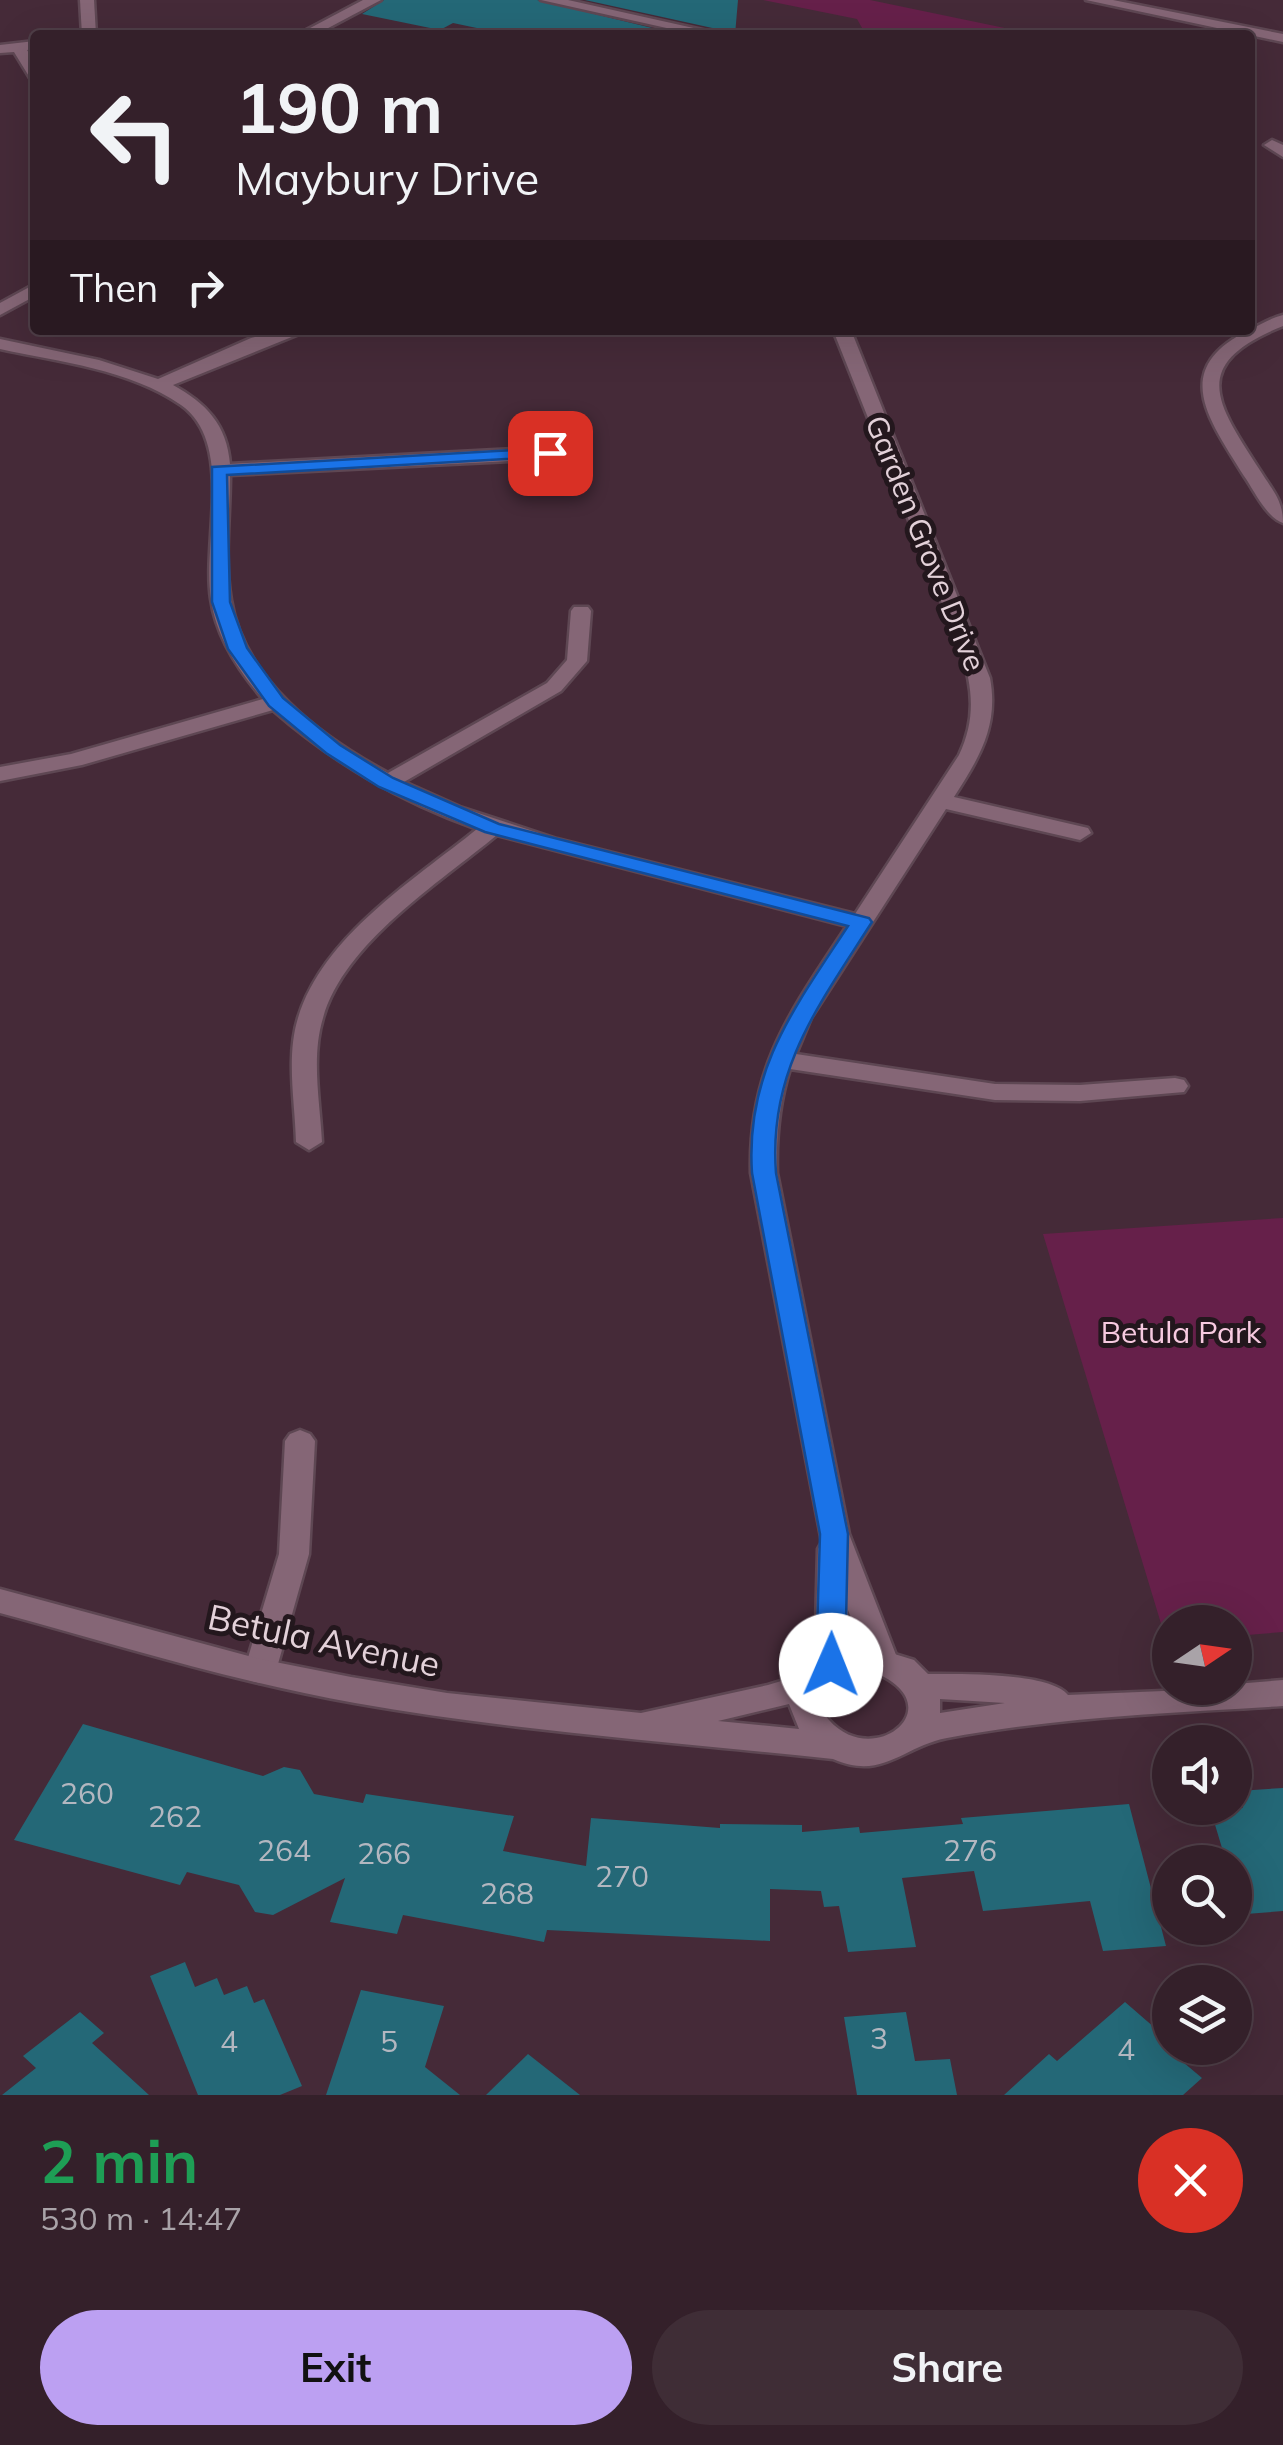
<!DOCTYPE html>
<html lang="en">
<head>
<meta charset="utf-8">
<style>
	body { margin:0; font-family:Mulish,sans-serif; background:#3f2d36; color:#f1f3f6; height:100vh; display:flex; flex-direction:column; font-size:38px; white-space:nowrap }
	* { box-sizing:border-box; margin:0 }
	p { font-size:32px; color:#a9a3a8 }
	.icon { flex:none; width:55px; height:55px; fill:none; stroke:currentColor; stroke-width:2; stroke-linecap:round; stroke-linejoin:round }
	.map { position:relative; height:2095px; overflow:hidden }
	.side { display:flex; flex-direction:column; background:#34202a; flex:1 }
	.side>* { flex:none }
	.guide { position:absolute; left:30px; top:30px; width:1225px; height:305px; border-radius:10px; box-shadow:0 10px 40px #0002,0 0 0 2px #4e3e47; background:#34202a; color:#f1f3f6; overflow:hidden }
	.needle { width:65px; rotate:77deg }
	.controls { position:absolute; left:1152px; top:1605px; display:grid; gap:20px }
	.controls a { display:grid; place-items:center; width:100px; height:100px; border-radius:50%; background:#34202a; box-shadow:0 10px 40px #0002,0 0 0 2px #4e3e47; font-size:50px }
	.pin { position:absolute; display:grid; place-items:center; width:85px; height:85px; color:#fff; margin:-42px; border-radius:20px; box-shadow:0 5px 15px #0006 }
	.me { position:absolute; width:110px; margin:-55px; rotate:1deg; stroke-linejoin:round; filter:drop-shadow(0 0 8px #0008) }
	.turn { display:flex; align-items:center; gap:35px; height:210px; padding:0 40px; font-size:45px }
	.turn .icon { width:130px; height:130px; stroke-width:2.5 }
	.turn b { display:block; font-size:70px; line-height:85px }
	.then { display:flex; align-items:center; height:95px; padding:0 40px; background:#0003; gap:20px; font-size:38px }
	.round { display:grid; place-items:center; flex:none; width:105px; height:105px; border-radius:52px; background:#3f2d36 }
	.overview { display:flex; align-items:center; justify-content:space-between; height:170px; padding:0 40px }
	h1 { font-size:60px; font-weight:700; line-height:75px; color:#1e9e55 }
	.action { display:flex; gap:20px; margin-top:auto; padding:20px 40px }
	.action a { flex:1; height:115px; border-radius:60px; background:#bca0f2; color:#111; font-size:40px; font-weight:700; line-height:115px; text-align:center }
	.action a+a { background:#3f2d36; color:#f1f3f6 }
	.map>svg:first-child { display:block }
	.green { fill:#66204a }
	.building { fill:#246877 }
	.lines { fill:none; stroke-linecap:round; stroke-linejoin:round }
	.street-casing { stroke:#5e4753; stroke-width:5 }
	.secondary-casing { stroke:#5e4753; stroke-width:5 }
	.street { fill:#856676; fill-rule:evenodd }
	.secondary { fill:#856676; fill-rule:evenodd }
	.route { fill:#1a73e8; stroke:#114b97; stroke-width:2.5 }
	.labels { text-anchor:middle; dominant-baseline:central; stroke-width:10; stroke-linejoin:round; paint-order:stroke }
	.street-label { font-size:30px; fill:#e3d1d9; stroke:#23171d }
	.park-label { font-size:30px; fill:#f7cae0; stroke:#23171d }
	.near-number-label { font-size:30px; fill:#b3b7c0 }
	.near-street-label { font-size:35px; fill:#e3d1d9; stroke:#23171d }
</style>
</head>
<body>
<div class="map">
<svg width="1283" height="2095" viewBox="0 0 1283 2095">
	<rect width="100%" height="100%" fill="#452a38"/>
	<!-- green -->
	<g class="green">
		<path d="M 763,0 L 870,0 L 1039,35 L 866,35 L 857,19 Z"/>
		<path d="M 1283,1218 L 1283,1632 L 1235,1636 L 1235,1622 L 1170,1622 L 1170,1640 L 1166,1640 L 1043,1234 Z"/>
	</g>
	<!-- building -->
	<g class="building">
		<path d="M 384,0 L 537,0 L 681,35 L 510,35 L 453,23 L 440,30 L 362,14 Z"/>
		<path d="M 585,0 L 738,0 L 735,35 L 726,31 Z"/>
		<path d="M 83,1724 L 263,1776 L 284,1767 L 300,1770 L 314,1794 L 363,1803 L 366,1794 L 514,1816 L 503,1851 L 586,1866 L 591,1818 L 720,1828 L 720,1824 L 802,1825 L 802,1832 L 859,1827 L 860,1833 L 963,1824 L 961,1818 L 1129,1804 L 1166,1946 L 1103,1951 L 1090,1901 L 983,1911 L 974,1871 L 902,1878 L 916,1947 L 848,1952 L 839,1906 L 824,1907 L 821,1891 L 770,1889 L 770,1941 L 547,1930 L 544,1942 L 403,1915 L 397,1934 L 330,1922 L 345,1878 L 273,1915 L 255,1912 L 239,1885 L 187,1872 L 180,1885 L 14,1840 Z"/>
		<path d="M 1283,1788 L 1283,1911 L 1246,1914 L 1235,1880 L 1235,1862 L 1225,1858 L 1210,1808 L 1243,1808 L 1238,1791 Z"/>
		<path d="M 185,1962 L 195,1987 L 217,1978 L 224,1995 L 247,1986 L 254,2003 L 264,1999 L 302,2086 L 280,2095 L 198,2095 L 150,1976 Z"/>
		<path d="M 361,1990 L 444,2006 L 425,2067 L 460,2095 L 326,2095 Z"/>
		<path d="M 1125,2002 L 1170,2041 L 1170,2048 L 1183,2051 L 1177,2057 L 1202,2078 L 1183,2095 L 1004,2095 L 1049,2054 L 1057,2061 Z"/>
		<path d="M 80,2012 L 104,2033 L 92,2043 L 149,2095 L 2,2095 L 36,2068 L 23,2056 Z"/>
		<path d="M 906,2012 L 915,2061 L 950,2059 L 957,2095 L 857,2095 L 844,2017 Z"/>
		<path d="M 528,2054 L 580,2095 L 486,2095 Z"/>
	</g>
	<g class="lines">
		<!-- street casing -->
		<g class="street-casing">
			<g id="street">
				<path d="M 80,0 L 94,0 L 96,35 L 82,35 Z"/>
				<path d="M 363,0 L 381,0 L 315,35 L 297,35 Z"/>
				<path d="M 541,0 L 568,0 L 725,35 L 698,35 Z"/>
				<path d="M 1086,0 L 1113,0 L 1283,34 L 1283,42 Z"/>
				<path d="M 35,41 L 35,49 L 27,50 L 35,63 L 35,79 L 30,78 L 14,52 L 0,53 L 0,45 Z"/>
				<path d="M 1272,140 L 1283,145 L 1283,157 L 1264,145 Z"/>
				<path d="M 35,284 L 35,296 L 0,315 L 0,303 Z"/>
				<path d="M 1283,315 L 1283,326 C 1186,365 1217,404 1263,475 C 1274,492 1283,502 1283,523 C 1266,517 1254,490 1244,476 C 1208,418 1170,369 1249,330 C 1258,326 1270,318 1283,315 Z"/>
				<path d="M 281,330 L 309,330 L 173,385 C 206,403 227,425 230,464 L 551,447 L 560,453 L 551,459 L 230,475 C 230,516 224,559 231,600 C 244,680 321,737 388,773 L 547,683 L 567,660 L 571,611 L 574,607 L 588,607 L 591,611 L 587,661 L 561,691 L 404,782 L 460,807 L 557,839 L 855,914 L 959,755 C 976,719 973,688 961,651 L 833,330 L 851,330 L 990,678 C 999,726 979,758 954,797 L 1088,828 L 1091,833 L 1080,840 L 946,809 L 811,1018 L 796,1054 L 995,1084 L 1080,1085 L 1175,1078 L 1184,1080 L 1188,1086 L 1184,1092 L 1080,1101 L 995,1100 L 790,1069 C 779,1103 776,1137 777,1173 L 849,1534 L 898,1660 L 893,1669 L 882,1672 L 871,1669 L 848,1610 L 847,1665 L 842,1674 L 831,1677 L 820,1674 L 815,1665 L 818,1549 L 822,1542 L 751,1173 C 748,1067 791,1011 847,926 L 497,835 C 439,883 344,943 323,1018 C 311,1057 320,1102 322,1142 L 309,1150 L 296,1142 C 295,1102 286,1057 298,1018 C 323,936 414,880 477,829 C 400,801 335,764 273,710 L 82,765 L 0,781 L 0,767 L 71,754 L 263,699 C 238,670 216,637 211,599 C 202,541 235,443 181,405 C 129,369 60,362 0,349 L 0,339 L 99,360 L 158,379 L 251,338 Z"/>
				<path d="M 300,1430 L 310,1434 L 315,1441 L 309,1554 L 276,1671 L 271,1680 L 260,1683 L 249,1680 L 244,1671 L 279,1554 L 285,1441 L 290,1434 Z"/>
			</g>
		</g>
		<!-- secondary casing -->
		<g class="secondary-casing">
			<path id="secondary" d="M 0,1589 L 260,1659 L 351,1677 L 447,1693 L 641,1713 L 768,1685 L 801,1675 L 825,1656 L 865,1645 L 914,1660 L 928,1674 C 958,1674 1050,1672 1068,1695 L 1235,1688 L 1235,1684 L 1283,1680 L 1283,1706 C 1171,1713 1058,1717 947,1738 C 903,1746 883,1781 833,1759 C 673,1742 513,1731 355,1703 C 235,1682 118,1645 0,1613 ZM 865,1669 C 960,1700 876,1773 829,1720 C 805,1694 842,1674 865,1669 ZM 940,1699 L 1005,1703 L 940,1713 ZM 789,1704 L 799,1729 L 718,1721 Z"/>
		</g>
		<!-- street -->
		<use href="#street" class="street"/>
		<!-- secondary -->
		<use href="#secondary" class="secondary"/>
	</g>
	<!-- route -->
	<path class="route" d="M 550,448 L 559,453 L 556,456 L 227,475 L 230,602 L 247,648 L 283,698 L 340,745 L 393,778 L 499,824 L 869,918 L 872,922 C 819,1005 768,1070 776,1173 L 848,1534 L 845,1665 L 841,1673 L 831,1676 L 821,1673 L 816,1665 L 820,1534 L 752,1173 C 745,1071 795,1007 848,926 L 485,832 L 379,787 L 326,753 L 269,706 L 228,649 L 212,602 L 212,467 Z"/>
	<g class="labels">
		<!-- street labels -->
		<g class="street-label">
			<text transform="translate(926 543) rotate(68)">Garden Grove Drive</text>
		</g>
		<!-- park labels -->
		<g class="park-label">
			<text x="1181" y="1332">Betula Park</text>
		</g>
		<!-- near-number labels -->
		<g class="near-number-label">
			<text x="87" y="1793">260</text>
			<text x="175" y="1816">262</text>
			<text x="284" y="1850">264</text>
			<text x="970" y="1850">276</text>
			<text x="384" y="1853">266</text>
			<text x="622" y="1876">270</text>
			<text x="507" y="1893">268</text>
			<text x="879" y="2038">3</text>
			<text x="229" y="2041">4</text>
			<text x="389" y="2041">5</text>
			<text x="1126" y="2049">4</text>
		</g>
		<!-- near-street labels -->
		<g class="near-street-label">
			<text transform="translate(324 1640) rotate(12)">Betula Avenue</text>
		</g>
	</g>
</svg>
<div class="controls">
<a><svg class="needle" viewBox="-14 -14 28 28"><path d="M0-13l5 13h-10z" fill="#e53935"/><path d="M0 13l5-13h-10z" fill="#a9a3a8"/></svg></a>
<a><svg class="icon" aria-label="sound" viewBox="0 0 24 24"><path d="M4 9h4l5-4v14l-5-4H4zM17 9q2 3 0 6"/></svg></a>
<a><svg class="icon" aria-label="search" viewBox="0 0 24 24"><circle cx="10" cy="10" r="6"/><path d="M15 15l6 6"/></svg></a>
<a><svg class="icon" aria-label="layers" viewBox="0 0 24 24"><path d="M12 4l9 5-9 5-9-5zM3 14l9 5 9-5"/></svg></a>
</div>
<div class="pin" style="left:550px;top:453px;background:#d93025"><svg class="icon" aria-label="arrive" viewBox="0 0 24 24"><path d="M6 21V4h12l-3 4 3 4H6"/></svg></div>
<svg class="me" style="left:831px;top:1665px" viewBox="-20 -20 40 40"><circle r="19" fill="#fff"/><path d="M0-13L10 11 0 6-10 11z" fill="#1a73e8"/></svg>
<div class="guide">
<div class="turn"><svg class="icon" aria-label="left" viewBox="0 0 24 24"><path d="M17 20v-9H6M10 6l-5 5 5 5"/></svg><div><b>190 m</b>Maybury Drive</div></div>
<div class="then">Then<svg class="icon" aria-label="right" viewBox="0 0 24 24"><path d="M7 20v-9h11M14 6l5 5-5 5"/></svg></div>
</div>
</div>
<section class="side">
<div class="overview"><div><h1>2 min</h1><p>530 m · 14:47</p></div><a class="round" style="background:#d93025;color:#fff"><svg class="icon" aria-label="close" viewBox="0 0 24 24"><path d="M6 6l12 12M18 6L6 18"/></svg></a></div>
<div class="action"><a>Exit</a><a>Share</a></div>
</section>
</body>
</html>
